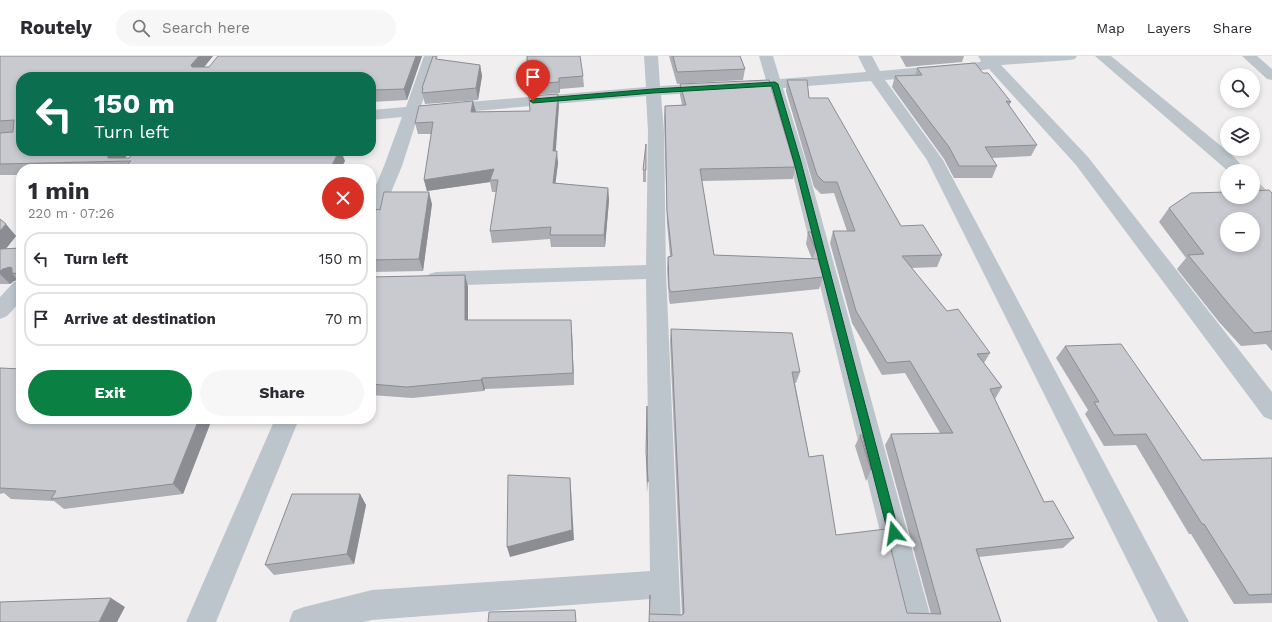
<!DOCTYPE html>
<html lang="en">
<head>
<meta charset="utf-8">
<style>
	body { margin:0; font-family:"Work Sans",sans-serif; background:#f7f7f7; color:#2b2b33; height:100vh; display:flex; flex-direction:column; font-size:15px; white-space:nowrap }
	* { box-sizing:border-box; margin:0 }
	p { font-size:13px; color:#7c7c81 }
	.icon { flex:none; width:22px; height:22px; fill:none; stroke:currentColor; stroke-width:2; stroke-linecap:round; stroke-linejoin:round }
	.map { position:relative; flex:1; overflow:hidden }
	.sheet { position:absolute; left:16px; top:108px; width:360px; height:260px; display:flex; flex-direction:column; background:#fff; border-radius:16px; box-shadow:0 2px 6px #0003 }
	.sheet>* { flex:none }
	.top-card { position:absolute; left:16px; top:16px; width:360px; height:84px; border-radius:16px; box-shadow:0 2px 6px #0003; background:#0b6e4f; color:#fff; overflow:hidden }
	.buttons { position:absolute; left:1220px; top:12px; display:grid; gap:8px }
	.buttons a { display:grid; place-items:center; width:40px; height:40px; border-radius:50%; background:#fff; box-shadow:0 2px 6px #0003; font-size:20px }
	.pin { position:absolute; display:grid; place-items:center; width:34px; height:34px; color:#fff; margin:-41px -17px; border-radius:50% 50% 50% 0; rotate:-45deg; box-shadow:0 0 4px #0007 }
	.pin .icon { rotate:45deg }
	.me { position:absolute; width:44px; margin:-22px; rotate:345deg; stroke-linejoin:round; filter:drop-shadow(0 0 3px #0008) }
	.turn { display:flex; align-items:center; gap:14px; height:84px; padding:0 12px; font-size:18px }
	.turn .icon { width:52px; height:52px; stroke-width:2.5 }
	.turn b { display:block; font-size:28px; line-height:34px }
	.round { display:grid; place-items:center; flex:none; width:42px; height:42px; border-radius:21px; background:#f7f7f7 }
	.head { display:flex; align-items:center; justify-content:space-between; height:68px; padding:0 12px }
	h1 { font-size:24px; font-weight:700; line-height:30px }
	.action { display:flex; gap:8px; margin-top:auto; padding:8px 12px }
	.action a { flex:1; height:46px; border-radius:24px; background:#0b8043; color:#fff; font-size:16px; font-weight:700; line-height:46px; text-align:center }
	.action a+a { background:#f7f7f7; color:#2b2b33 }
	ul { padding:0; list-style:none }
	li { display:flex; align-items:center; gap:12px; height:54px; margin:0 8px 6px; padding:0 4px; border:2px solid #e1e1e2; border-radius:16px }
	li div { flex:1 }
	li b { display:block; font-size:15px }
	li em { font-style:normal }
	header { display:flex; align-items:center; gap:24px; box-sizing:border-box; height:56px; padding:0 20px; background:#fff; border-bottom:1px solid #e1e1e2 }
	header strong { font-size:19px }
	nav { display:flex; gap:22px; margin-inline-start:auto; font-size:14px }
	.search { width:280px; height:36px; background:#f7f7f7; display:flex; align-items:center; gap:10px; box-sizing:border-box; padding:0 14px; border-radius:22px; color:#7c7c81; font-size:15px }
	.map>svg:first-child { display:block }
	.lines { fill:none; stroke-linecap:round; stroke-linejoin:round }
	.minor { fill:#bdc5cc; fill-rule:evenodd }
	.wall { fill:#acaeb3 }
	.shaded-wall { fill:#8c8d92 }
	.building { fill:#c8cad0; stroke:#8c8d92; fill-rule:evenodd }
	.route { fill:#0b8043; stroke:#07532c }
</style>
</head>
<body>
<header>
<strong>Routely</strong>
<div class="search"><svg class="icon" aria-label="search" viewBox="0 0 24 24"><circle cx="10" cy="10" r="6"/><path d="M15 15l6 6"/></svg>Search here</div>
<nav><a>Map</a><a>Layers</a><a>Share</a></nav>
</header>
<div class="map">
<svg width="1272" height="566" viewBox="0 0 1272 566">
	<rect width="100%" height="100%" fill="#f0eeee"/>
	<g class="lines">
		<!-- minor -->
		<g class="minor">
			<path d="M 424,0 L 438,0 L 421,50 L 646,31 L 644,0 L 658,0 L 660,30 L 766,24 L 759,0 L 773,0 L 780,23 L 866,16 L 858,0 L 872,0 L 880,15 L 980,6 L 981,5 L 978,0 L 1077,0 L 1075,3 L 1070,4 L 1001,9 L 1088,101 L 1272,336 L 1272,364 L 1264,361 L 1076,109 L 989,13 L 965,17 L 885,24 L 943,104 L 1189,566 L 1158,566 L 927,104 L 871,25 L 783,32 L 806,106 L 932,566 L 902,566 L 790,106 L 768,33 L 661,39 L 664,75 L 666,216 L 681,566 L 651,566 L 651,543 L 372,564 L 363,566 L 289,566 L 293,555 L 304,551 L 372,534 L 650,515 L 646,223 L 436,230 L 429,228 L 426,223 L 429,218 L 436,216 L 646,209 L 648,75 L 646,40 L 418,60 L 402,110 L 380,163 L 378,167 L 371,169 L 371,141 L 384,110 L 402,61 L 371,64 L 371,54 L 406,51 Z"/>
			<path d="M 1095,0 L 1111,0 L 1232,99 L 1247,115 L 1228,115 Z"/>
			<path d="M 1242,0 L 1257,0 L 1272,13 L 1272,24 L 1267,23 Z"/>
			<path d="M 1253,126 L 1259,127 L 1272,140 L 1272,156 L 1266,154 L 1253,141 Z"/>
			<path d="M 21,224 L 21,245 L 7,260 L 0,263 L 0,241 L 14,226 Z"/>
			<path d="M 275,363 L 299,363 L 216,566 L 186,566 Z"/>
		</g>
	</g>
	<!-- wall -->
	<g class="wall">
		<path d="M 0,0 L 213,0 L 204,11 L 422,0 L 407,44 L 371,46 L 371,21 L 21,21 L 131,95 L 125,102 L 345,105 L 340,113 L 21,113 L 21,119 L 0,119 Z"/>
		<path d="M 527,0 L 583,20 L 584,31 L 560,33 L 560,37 L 530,39 L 528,28 Z"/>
		<path d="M 669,0 L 740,0 L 745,13 L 743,24 L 677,28 Z"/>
		<path d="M 900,0 L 964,0 L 962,6 L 906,11 Z"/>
		<path d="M 437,4 L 480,9 L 482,20 L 478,44 L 425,48 L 422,37 L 423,35 L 422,32 Z"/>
		<path d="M 917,12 L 983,17 L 1011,46 L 1009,50 L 1037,89 L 1031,100 L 992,102 L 997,110 L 992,122 L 954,122 L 944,103 L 892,31 L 895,20 L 915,20 Z"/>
		<path d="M 787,24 L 809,42 L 901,170 L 942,199 L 937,211 L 911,212 L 947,255 L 990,297 L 984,307 L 1002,331 L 995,343 L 1044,446 L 1074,482 L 1063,492 L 979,501 L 1001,566 L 650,558 L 682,559 L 670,285 L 671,273 L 800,316 L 796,327 L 795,327 L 809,401 L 836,479 L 907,557 L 931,558 L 885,389 L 891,378 L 940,377 L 905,317 L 882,319 L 852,267 L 830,187 L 833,175 L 847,175 L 834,137 L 821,138 L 814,131 L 786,35 Z"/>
		<path d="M 680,28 L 795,111 L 793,123 L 702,125 L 714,199 L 812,203 L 806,188 L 808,176 L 816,194 L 813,203 L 823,221 L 819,233 L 670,248 L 669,244 L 667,213 L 668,201 L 670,200 L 667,167 L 664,61 L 665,50 L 682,49 L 680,39 Z"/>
		<path d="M 559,49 L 555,95 L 558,107 L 555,127 L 608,132 L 609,144 L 605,191 L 551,191 L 550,183 L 492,187 L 490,175 L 496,136 L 492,136 L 490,126 L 427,135 L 424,124 L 431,78 L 418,78 L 415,67 L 475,56 L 530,55 Z"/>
		<path d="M 646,99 L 646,126 L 643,126 L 643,114 Z"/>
		<path d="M 1272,137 L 1272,295 L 1266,288 L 1241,290 L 1219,266 L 1177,213 L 1186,202 L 1159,166 L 1169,152 Z"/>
		<path d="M 432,148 L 423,215 L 372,216 L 371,214 L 371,157 L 374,157 L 380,154 Z"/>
		<path d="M 0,163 L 16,180 L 6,193 L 21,192 L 21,228 L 17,224 L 14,225 L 10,228 L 0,228 Z"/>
		<path d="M 465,219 L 468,231 L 468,264 L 572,276 L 574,329 L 485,333 L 484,335 L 412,342 L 371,339 L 371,221 Z"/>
		<path d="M 1065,290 L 1202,404 L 1272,402 L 1272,547 L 1234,548 L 1191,478 L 1189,478 L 1136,389 L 1104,390 L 1085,358 L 1088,354 L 1056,302 Z"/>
		<path d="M 0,312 L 21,363 L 212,363 L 183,438 L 64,453 L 54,445 L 11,443 L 4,437 L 0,438 Z"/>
		<path d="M 647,350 L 648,426 L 647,437 L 646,407 Z"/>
		<path d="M 860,379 L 871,414 L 866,425 L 855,390 Z"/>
		<path d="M 360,438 L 366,449 L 354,508 L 274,519 L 265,509 Z"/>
	</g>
	<!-- shaded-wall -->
	<g class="shaded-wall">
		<path d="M 199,0 L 213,0 L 197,20 L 192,11 L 191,9 Z"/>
		<path d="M 416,0 L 422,0 L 407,44 L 404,33 Z"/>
		<path d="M 480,9 L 482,20 L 478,44 L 476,32 Z"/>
		<path d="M 559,22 L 560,33 L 560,37 L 559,26 Z"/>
		<path d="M 558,38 L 559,49 L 555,107 L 553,95 Z"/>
		<path d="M 473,45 L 476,56 L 471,56 Z"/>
		<path d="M 113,95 L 131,95 L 122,105 L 108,102 L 108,100 Z"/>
		<path d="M 339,95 L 341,95 L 345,105 L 340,113 L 330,113 Z"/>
		<path d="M 557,95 L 558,107 L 554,139 L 553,127 Z"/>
		<path d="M 494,113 L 490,124 L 490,126 L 427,135 L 424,124 Z"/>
		<path d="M 608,132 L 609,144 L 605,191 L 604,179 Z"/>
		<path d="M 429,136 L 432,148 L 423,215 L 419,203 Z"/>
		<path d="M 6,168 L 16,180 L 0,200 L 0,175 Z"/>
		<path d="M 10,211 L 16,218 L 12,217 L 17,224 L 14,225 L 10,228 L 0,218 L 0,215 L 3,213 Z"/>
		<path d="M 465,219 L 468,231 L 468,276 L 465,264 Z"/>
		<path d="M 571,264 L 572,276 L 574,329 L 573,317 Z"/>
		<path d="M 482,322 L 485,333 L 484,335 L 481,324 Z"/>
		<path d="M 199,363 L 212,363 L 183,438 L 173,428 Z"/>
		<path d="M 570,422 L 571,433 L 574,484 L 510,501 L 507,491 Z"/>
		<path d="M 360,438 L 366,449 L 354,508 L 347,498 Z"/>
		<path d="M 111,542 L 125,551 L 117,566 L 99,566 Z"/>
	</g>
	<!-- building -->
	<g class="building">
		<path d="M 0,0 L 199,0 L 191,9 L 192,11 L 209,11 L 218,0 L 416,0 L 404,33 L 371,34 L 371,21 L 21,21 L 21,95 L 113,95 L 108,100 L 108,102 L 129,102 L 135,95 L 339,95 L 330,113 L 123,113 L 131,105 L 0,108 L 0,77 L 13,76 L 14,64 L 0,65 Z"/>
		<path d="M 433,0 L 436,0 L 436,3 L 480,9 L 476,32 L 422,37 L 423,32 L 422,32 Z"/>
		<path d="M 527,0 L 580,0 L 583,20 L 559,22 L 559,26 L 528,28 Z"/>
		<path d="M 673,0 L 740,0 L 745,13 L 677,16 Z"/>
		<path d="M 975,7 L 983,17 L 988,17 L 1011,46 L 1006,45 L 1037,89 L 985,91 L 997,110 L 959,110 L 949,91 L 895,20 L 922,19 L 917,12 Z"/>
		<path d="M 769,24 L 795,111 L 700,113 L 714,199 L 818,203 L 823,221 L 671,236 L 669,232 L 668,201 L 672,200 L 667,155 L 665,50 L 686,49 L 680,28 Z"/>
		<path d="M 787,24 L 807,24 L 809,42 L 828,42 L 901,170 L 923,169 L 942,199 L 902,200 L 947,255 L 958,253 L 990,297 L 977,298 L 1002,331 L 990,333 L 1044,446 L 1053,445 L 1074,482 L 976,493 L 1001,566 L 649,566 L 650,539 L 650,558 L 682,559 L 684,557 L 671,273 L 792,277 L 800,316 L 792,316 L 809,401 L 823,399 L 836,479 L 886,473 L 907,557 L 941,558 L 891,378 L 953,377 L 910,305 L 887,307 L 856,255 L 833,175 L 855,175 L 837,126 L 824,126 L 817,119 Z"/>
		<path d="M 558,38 L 553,95 L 557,95 L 553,127 L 608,132 L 604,179 L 550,179 L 551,171 L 490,175 L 498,124 L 490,124 L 494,113 L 424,124 L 433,66 L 415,67 L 419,50 L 473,45 L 471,56 L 530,55 L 529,40 Z"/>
		<path d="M 646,88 L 646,114 L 643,114 Z"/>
		<path d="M 1269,134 L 1272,137 L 1272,275 L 1254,277 L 1232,252 L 1188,199 L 1204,198 L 1169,152 L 1191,137 L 1227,136 L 1227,141 L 1253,141 L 1253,135 ZM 1227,163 L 1253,163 L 1253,189 L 1227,189 Z"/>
		<path d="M 384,136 L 429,136 L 419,203 L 371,204 L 371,176 L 372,170 L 371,170 L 371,157 L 374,157 L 377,153 L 380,154 Z"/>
		<path d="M 0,163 L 6,168 L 0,175 Z"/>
		<path d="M 808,176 L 811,176 L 816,194 Z"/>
		<path d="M 21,192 L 21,218 L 12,217 L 12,212 L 10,211 L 3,213 L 0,215 L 0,193 Z"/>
		<path d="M 465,219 L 465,264 L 571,264 L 573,317 L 482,322 L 481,324 L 407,331 L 371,328 L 371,221 Z"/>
		<path d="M 1121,288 L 1202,404 L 1272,402 L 1272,538 L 1249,539 L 1204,468 L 1202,468 L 1146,378 L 1114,379 L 1094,346 L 1099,346 L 1065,290 Z"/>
		<path d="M 0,312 L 21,313 L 21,363 L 199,363 L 173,428 L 51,443 L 56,435 L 0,432 Z"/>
		<path d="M 647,350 L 648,426 L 646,396 Z"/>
		<path d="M 860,379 L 862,379 L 871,414 Z"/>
		<path d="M 508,419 L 570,422 L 572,474 L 507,491 Z"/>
		<path d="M 292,438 L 360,438 L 347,498 L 265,509 Z"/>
		<path d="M 111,542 L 99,566 L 0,566 L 0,546 Z"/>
		<path d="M 575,554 L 576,566 L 488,566 L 489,556 Z"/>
	</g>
	<!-- route -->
	<path class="route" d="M 775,26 L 778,28 L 801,106 L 899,477 L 898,480 L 894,482 L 890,480 L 888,477 L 794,106 L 772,30 L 653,37 L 533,47 L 530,45 L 533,43 L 653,33 Z"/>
</svg>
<div class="buttons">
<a><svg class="icon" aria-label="search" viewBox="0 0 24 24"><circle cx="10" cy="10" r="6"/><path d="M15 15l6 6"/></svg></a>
<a><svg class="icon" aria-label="layers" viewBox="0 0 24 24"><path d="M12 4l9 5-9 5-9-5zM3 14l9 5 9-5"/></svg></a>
<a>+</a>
<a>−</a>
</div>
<div class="pin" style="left:533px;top:45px;background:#d93025"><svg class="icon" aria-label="arrive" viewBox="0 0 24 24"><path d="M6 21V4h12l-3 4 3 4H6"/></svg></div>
<svg class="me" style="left:894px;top:477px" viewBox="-20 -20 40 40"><path d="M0-17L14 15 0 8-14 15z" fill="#0b8043" stroke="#fff" stroke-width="4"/></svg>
<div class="top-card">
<div class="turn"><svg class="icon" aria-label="left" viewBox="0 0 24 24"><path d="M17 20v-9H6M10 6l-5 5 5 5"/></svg><div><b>150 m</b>Turn left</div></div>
</div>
<section class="sheet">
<div class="head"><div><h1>1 min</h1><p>220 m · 07:26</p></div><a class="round" style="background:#d93025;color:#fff"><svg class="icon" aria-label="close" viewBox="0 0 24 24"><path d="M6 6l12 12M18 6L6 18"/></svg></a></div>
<ul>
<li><svg class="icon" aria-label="left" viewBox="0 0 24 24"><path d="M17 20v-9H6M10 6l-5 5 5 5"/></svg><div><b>Turn left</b></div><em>150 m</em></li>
<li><svg class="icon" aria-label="arrive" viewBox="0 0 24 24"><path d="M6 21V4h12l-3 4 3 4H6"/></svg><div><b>Arrive at destination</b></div><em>70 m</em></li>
</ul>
<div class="action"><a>Exit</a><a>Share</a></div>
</section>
</div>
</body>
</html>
